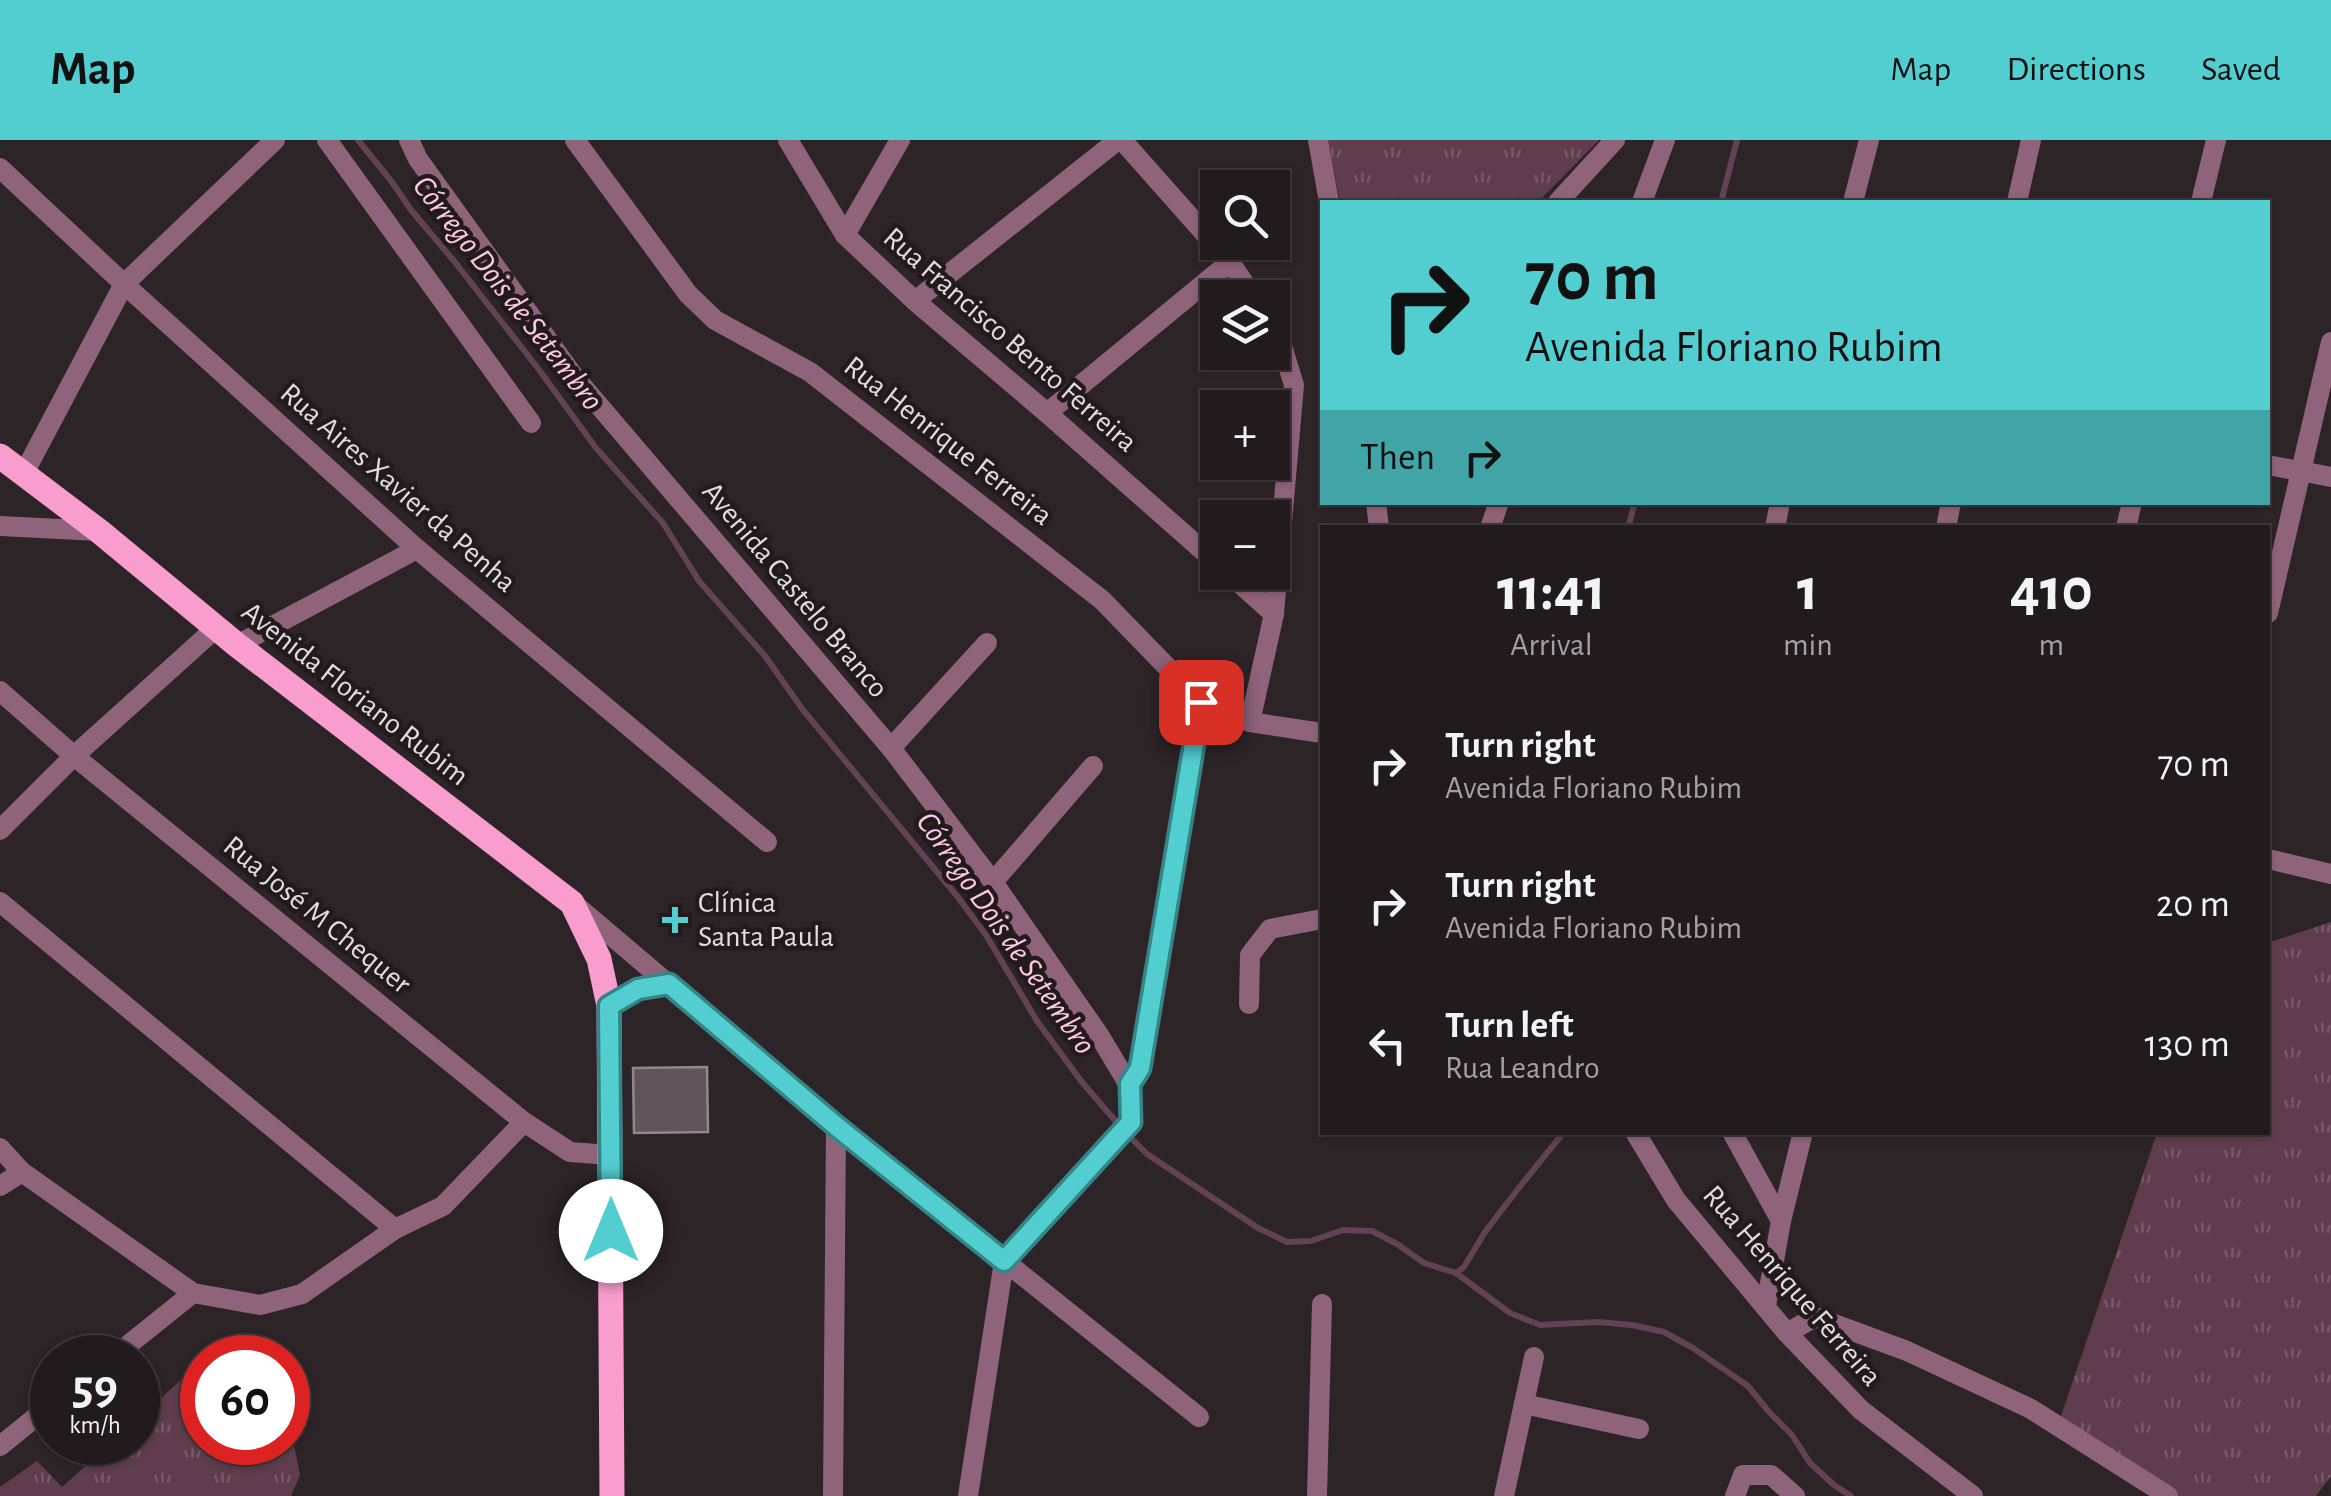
<!DOCTYPE html>
<html lang="en">
<head>
<meta charset="utf-8">
<style>
	body { margin:0; font-family:"Alegreya Sans",sans-serif; background:#2e282b; color:#f1f3f6; height:100vh; display:flex; flex-direction:column; font-size:38px; white-space:nowrap }
	* { box-sizing:border-box; margin:0 }
	p { font-size:32px; color:#a2a1a4 }
	.icon { flex:none; width:55px; height:55px; fill:none; stroke:currentColor; stroke-width:2; stroke-linecap:round; stroke-linejoin:round }
	.map { position:relative; flex:1; overflow:hidden }
	.sheet { position:absolute; left:1320px; top:385px; width:950px; height:610px; display:flex; flex-direction:column; background:#221b1e; border-radius:0px; box-shadow:0 2px 8px #0004,0 0 0 2px #3f393c }
	.sheet>* { flex:none }
	.hud { position:absolute; left:1320px; top:60px; width:950px; height:305px; border-radius:0px; box-shadow:0 2px 8px #0004,0 0 0 2px #3f393c; background:#52cdd0; color:#111; overflow:hidden }
	.buttons { position:absolute; left:1200px; top:30px; display:grid; gap:20px }
	.buttons a { display:grid; place-items:center; width:90px; height:90px; border-radius:0px; background:#221b1e; box-shadow:0 2px 8px #0004,0 0 0 2px #3f393c; font-size:50px }
	.speed { position:absolute; left:30px; top:1195px; display:flex; gap:20px; font-size:50px; font-weight:700; text-align:center }
	.speed>* { display:grid; place-content:center; width:130px; height:130px; border-radius:50%; background:#221b1e; box-shadow:0 2px 8px #0004,0 0 0 2px #3f393c; line-height:1 }
	.speed small { font-size:25px; font-weight:400 }
	.speed .limit { border:15px solid #d22; background:#fff; color:#111 }
	.pin { position:absolute; display:grid; place-items:center; width:85px; height:85px; color:#fff; margin:-42px; border-radius:20px; box-shadow:0 5px 15px #0006 }
	.me { position:absolute; width:110px; margin:-55px; rotate:0deg; stroke-linejoin:round; filter:drop-shadow(0 0 8px #0008) }
	.turn { display:flex; align-items:center; gap:35px; height:210px; padding:0 40px; font-size:45px }
	.turn .icon { width:130px; height:130px; stroke-width:2.5 }
	.turn b { display:block; font-size:70px; line-height:85px }
	.then { display:flex; align-items:center; height:95px; padding:0 40px; background:#0003; gap:20px; font-size:38px }
	.eta { display:flex; justify-content:space-evenly; align-items:center; height:170px; text-align:center }
	.eta b { font-size:60px; font-weight:700; line-height:70px }
	ul { padding:0; list-style:none }
	li { display:flex; align-items:center; gap:30px; height:140px; padding:0 40px }
	li div { flex:1 }
	li b { display:block; font-size:38px }
	li em { font-style:normal }
	header { display:flex; align-items:center; gap:60px; box-sizing:border-box; height:140px; padding:0 50px; background:#52cdd0; color:#111 }
	header strong { font-size:48px }
	nav { display:flex; gap:55px; margin-inline-start:auto; font-size:35px }
	.map>svg:first-child { display:block }
	.grass { fill:url(#grass-tufts) }
	.lines { fill:none; stroke-linecap:round; stroke-linejoin:round }
	.stream { stroke:#634256; stroke-width:6 }
	.building { fill:#60555a; stroke:#92878c; stroke-width:2.5 }
	.minor { stroke:#8f6379; stroke-width:20 }
	.tertiary { stroke:#8f6379; stroke-width:20 }
	.primary { stroke:#f89dcd; stroke-width:25 }
	.route-casing { stroke:#358587; stroke-width:25 }
	.route { stroke:#52cdd0; stroke-width:18 }
	.poi-dot { fill:#52cdd0; stroke:#231a1e; stroke-width:4 }
	.labels { text-anchor:middle; dominant-baseline:central; stroke-width:9; stroke-linejoin:round; paint-order:stroke }
	.street-label { font-size:30px; fill:#e2dcdf; stroke:#231a1e }
	.poi-label { font-size:30px; fill:#e2dcdf; stroke:#231a1e; text-anchor:start }
	.water-label { font-size:32px; font-style:italic; fill:#fcc8e2; stroke:#231a1e }
</style>
</head>
<body>
<header>
<strong>Map</strong>
<nav><a>Map</a><a>Directions</a><a>Saved</a></nav>
</header>
<div class="map">
<svg width="2331" height="1356" viewBox="0 0 2331 1356">
	<defs>
		<pattern id="grass-tufts" width="24" height="20" patternUnits="userSpaceOnUse" patternTransform="scale(2.5)"><rect width="24" height="20" fill="#5f3d4e"/><path d="M3 7l-1-3M5 7V3M7 7l1-3M15 17l-1-3M17 17v-4M19 17l1-3" fill="none" stroke="#765867"/></pattern>
	</defs>
	<rect width="100%" height="100%" fill="#2d2428"/>
	<!-- grass -->
	<g class="grass">
		<path d="M 1328,0 L 1599,0 L 1538,62 L 1340,62 Z"/>
		<path d="M 2331,782 L 2331,1336 L 2316,1356 L 2179,1356 L 2147,1333 L 2059,1282 L 2157,993 L 2268,992 L 2268,803 Z"/>
		<path d="M 202,1221 L 202,1302 L 288,1302 L 288,1297 L 293,1300 L 300,1335 L 291,1356 L 0,1356 L 0,1347 L 37,1321 L 62,1347 L 111,1303 L 138,1302 L 138,1279 Z"/>
	</g>
	<g class="lines">
		<!-- stream -->
		<g class="stream">
			<path d="M 358,0 L 392,42 L 411,70 L 454,121 L 537,227 L 596,308 L 663,383 L 699,441 L 765,516 L 803,570 L 957,756 L 986,795 L 1037,881 L 1081,941 L 1124,991 L 1147,1014 L 1258,1088 L 1287,1102 L 1311,1101 L 1343,1090 L 1372,1091 L 1397,1104 L 1424,1123 L 1456,1133 L 1510,1173 L 1540,1185 L 1598,1182 L 1632,1185 L 1664,1192 L 1693,1208 L 1748,1246 L 1769,1272 L 1792,1295 L 1810,1323 L 1834,1345 L 1851,1356"/>
			<path d="M 1721,62 L 1737,0"/>
			<path d="M 1628,388 L 1635,362"/>
			<path d="M 1456,1133 L 1464,1127 L 1485,1092 L 1518,1049 L 1564,992"/>
		</g>
	</g>
	<!-- building -->
	<path class="building" d="M 707,927 L 708,992 L 634,993 L 633,928 Z"/>
	<g class="lines">
		<!-- minor -->
		<g class="minor">
			<path d="M 327,0 L 531,283"/>
			<path d="M 409,0 L 418,19 L 573,235 L 891,608 L 993,742 L 1099,895 L 1129,945"/>
			<path d="M 788,0 L 845,95 L 915,161 L 1047,273 L 1218,424"/>
			<path d="M 1122,0 L 1230,122 L 1254,158"/>
			<path d="M 1318,0 L 1329,62"/>
			<path d="M 0,28 L 124,144 L 417,409 L 767,702"/>
			<path d="M 1558,62 L 1615,0"/>
			<path d="M 1642,62 L 1665,0"/>
			<path d="M 1853,62 L 1869,0"/>
			<path d="M 2017,62 L 2031,0"/>
			<path d="M 2201,62 L 2216,0"/>
			<path d="M 845,95 L 900,0"/>
			<path d="M 915,161 L 1118,0"/>
			<path d="M 1047,273 L 1230,122"/>
			<path d="M 2268,325 L 2331,337"/>
			<path d="M 23,335 L 124,144 L 275,0"/>
			<path d="M 1376,362 L 1379,388"/>
			<path d="M 0,386 L 99,391"/>
			<path d="M 1490,388 L 1499,362"/>
			<path d="M 1775,388 L 1780,362"/>
			<path d="M 1946,388 L 1951,362"/>
			<path d="M 2126,388 L 2132,362"/>
			<path d="M 1227,432 L 1274,474"/>
			<path d="M 2268,473 L 2331,202"/>
			<path d="M 237,505 L 417,409"/>
			<path d="M 0,551 L 74,616 L 524,982 L 570,1012 L 610,1015"/>
			<path d="M 1250,582 L 1274,474 L 1294,245 L 1277,190 L 1272,184"/>
			<path d="M 891,608 L 987,503"/>
			<path d="M 0,690 L 74,616 L 216,488"/>
			<path d="M 2268,719 L 2331,734"/>
			<path d="M 993,742 L 1093,626"/>
			<path d="M 0,762 L 395,1089"/>
			<path d="M 574,764 L 836,986 L 1199,1277"/>
			<path d="M 1249,864 L 1250,815 L 1270,789 L 1322,779"/>
			<path d="M 609,866 L 638,849 L 669,844"/>
			<path d="M 1732,992 L 1781,1081"/>
			<path d="M 0,1008 L 22,1032 L 193,1153 L 260,1165 L 302,1154 L 395,1089 L 443,1066 L 524,982"/>
			<path d="M 0,1046 L 22,1032"/>
			<path d="M 1766,1166 L 1781,1081 L 1803,992"/>
			<path d="M 1787,1193 L 1815,1177 L 1907,1211 L 2031,1269 L 2168,1356"/>
			<path d="M 112,1218 L 193,1153"/>
			<path d="M 1524,1264 L 1639,1289"/>
			<path d="M 0,1306 L 52,1264"/>
			<path d="M 833,1356 L 836,986"/>
			<path d="M 968,1356 L 1004,1121 L 1131,982 L 1129,945 L 1141,928 L 1201,562"/>
			<path d="M 1317,1356 L 1322,1164"/>
			<path d="M 1504,1356 L 1534,1217"/>
			<path d="M 1735,1356 L 1743,1335 L 1771,1335 L 1795,1356"/>
		</g>
		<!-- tertiary -->
		<g class="tertiary">
			<path d="M 575,0 L 688,154 L 715,180 L 810,232 L 1102,460 L 1201,562 L 1250,582 L 1322,593"/>
			<path d="M 1635,992 L 1676,1060 L 1787,1193 L 1861,1270 L 1973,1356"/>
		</g>
		<!-- primary -->
		<path class="primary" d="M 0,316 L 99,391 L 237,505 L 572,763 L 599,819 L 609,866 L 612,1356"/>
	</g>
	<g class="lines">
		<!-- route casing -->
		<g class="route-casing">
			<path id="route" d="M 611,1091 L 609,866 L 638,849 L 669,844 L 836,986 L 1004,1121 L 1131,982 L 1130,944 L 1140,928 L 1201,562"/>
		</g>
		<!-- route -->
		<use href="#route" class="route"/>
	</g>
	<!-- markers -->
	<path class="poi-dot" d="M670 765h10v10h10v10h-10v10h-10v-10h-10v-10h10z"/>
	<g class="labels">
		<!-- street labels -->
		<g class="street-label">
			<text transform="translate(1010 200) rotate(41)">Rua Francisco Bento Ferreira</text>
			<text transform="translate(948 301) rotate(38)">Rua Henrique Ferreira</text>
			<text transform="translate(398 348) rotate(41)">Rua Aires Xavier da Penha</text>
			<text transform="translate(795 450) rotate(50)">Avenida Castelo Branco</text>
			<text transform="translate(355 554) rotate(38)">Avenida Floriano Rubim</text>
			<text transform="translate(317 775) rotate(39)">Rua José M Chequer</text>
			<text transform="translate(1792 1146) rotate(49)">Rua Henrique Ferreira</text>
		</g>
		<!-- poi labels -->
		<g class="poi-label">
			<text x="698" y="763">Clínica<tspan x="698" dy="34">Santa Paula</tspan></text>
		</g>
		<!-- water labels -->
		<g class="water-label">
			<text transform="translate(508 153) rotate(52)">Córrego Dois de Setembro</text>
			<text transform="translate(1006 793) rotate(55)">Córrego Dois de Setembro</text>
		</g>
	</g>
</svg>
<div class="buttons">
<a><svg class="icon" aria-label="search" viewBox="0 0 24 24"><circle cx="10" cy="10" r="6"/><path d="M15 15l6 6"/></svg></a>
<a><svg class="icon" aria-label="layers" viewBox="0 0 24 24"><path d="M12 4l9 5-9 5-9-5zM3 14l9 5 9-5"/></svg></a>
<a>+</a>
<a>−</a>
</div>
<div class="speed"><div>59<small>km/h</small></div><div class="limit">60</div></div>
<div class="pin" style="left:1201px;top:562px;background:#d93025"><svg class="icon" aria-label="arrive" viewBox="0 0 24 24"><path d="M6 21V4h12l-3 4 3 4H6"/></svg></div>
<svg class="me" style="left:611px;top:1091px" viewBox="-20 -20 40 40"><circle r="19" fill="#fff"/><path d="M0-13L10 11 0 6-10 11z" fill="#52cdd0"/></svg>
<div class="hud">
<div class="turn"><svg class="icon" aria-label="right" viewBox="0 0 24 24"><path d="M7 20v-9h11M14 6l5 5-5 5"/></svg><div><b>70 m</b>Avenida Floriano Rubim</div></div>
<div class="then">Then<svg class="icon" aria-label="right" viewBox="0 0 24 24"><path d="M7 20v-9h11M14 6l5 5-5 5"/></svg></div>
</div>
<section class="sheet">
<div class="eta">
<div><b>11:41</b><p>Arrival</p></div>
<div><b>1</b><p>min</p></div>
<div><b>410</b><p>m</p></div>
</div>
<ul>
<li><svg class="icon" aria-label="right" viewBox="0 0 24 24"><path d="M7 20v-9h11M14 6l5 5-5 5"/></svg><div><b>Turn right</b><p>Avenida Floriano Rubim</p></div><em>70 m</em></li>
<li><svg class="icon" aria-label="right" viewBox="0 0 24 24"><path d="M7 20v-9h11M14 6l5 5-5 5"/></svg><div><b>Turn right</b><p>Avenida Floriano Rubim</p></div><em>20 m</em></li>
<li><svg class="icon" aria-label="left" viewBox="0 0 24 24"><path d="M17 20v-9H6M10 6l-5 5 5 5"/></svg><div><b>Turn left</b><p>Rua Leandro</p></div><em>130 m</em></li>
</ul>
</section>
</div>
</body>
</html>
